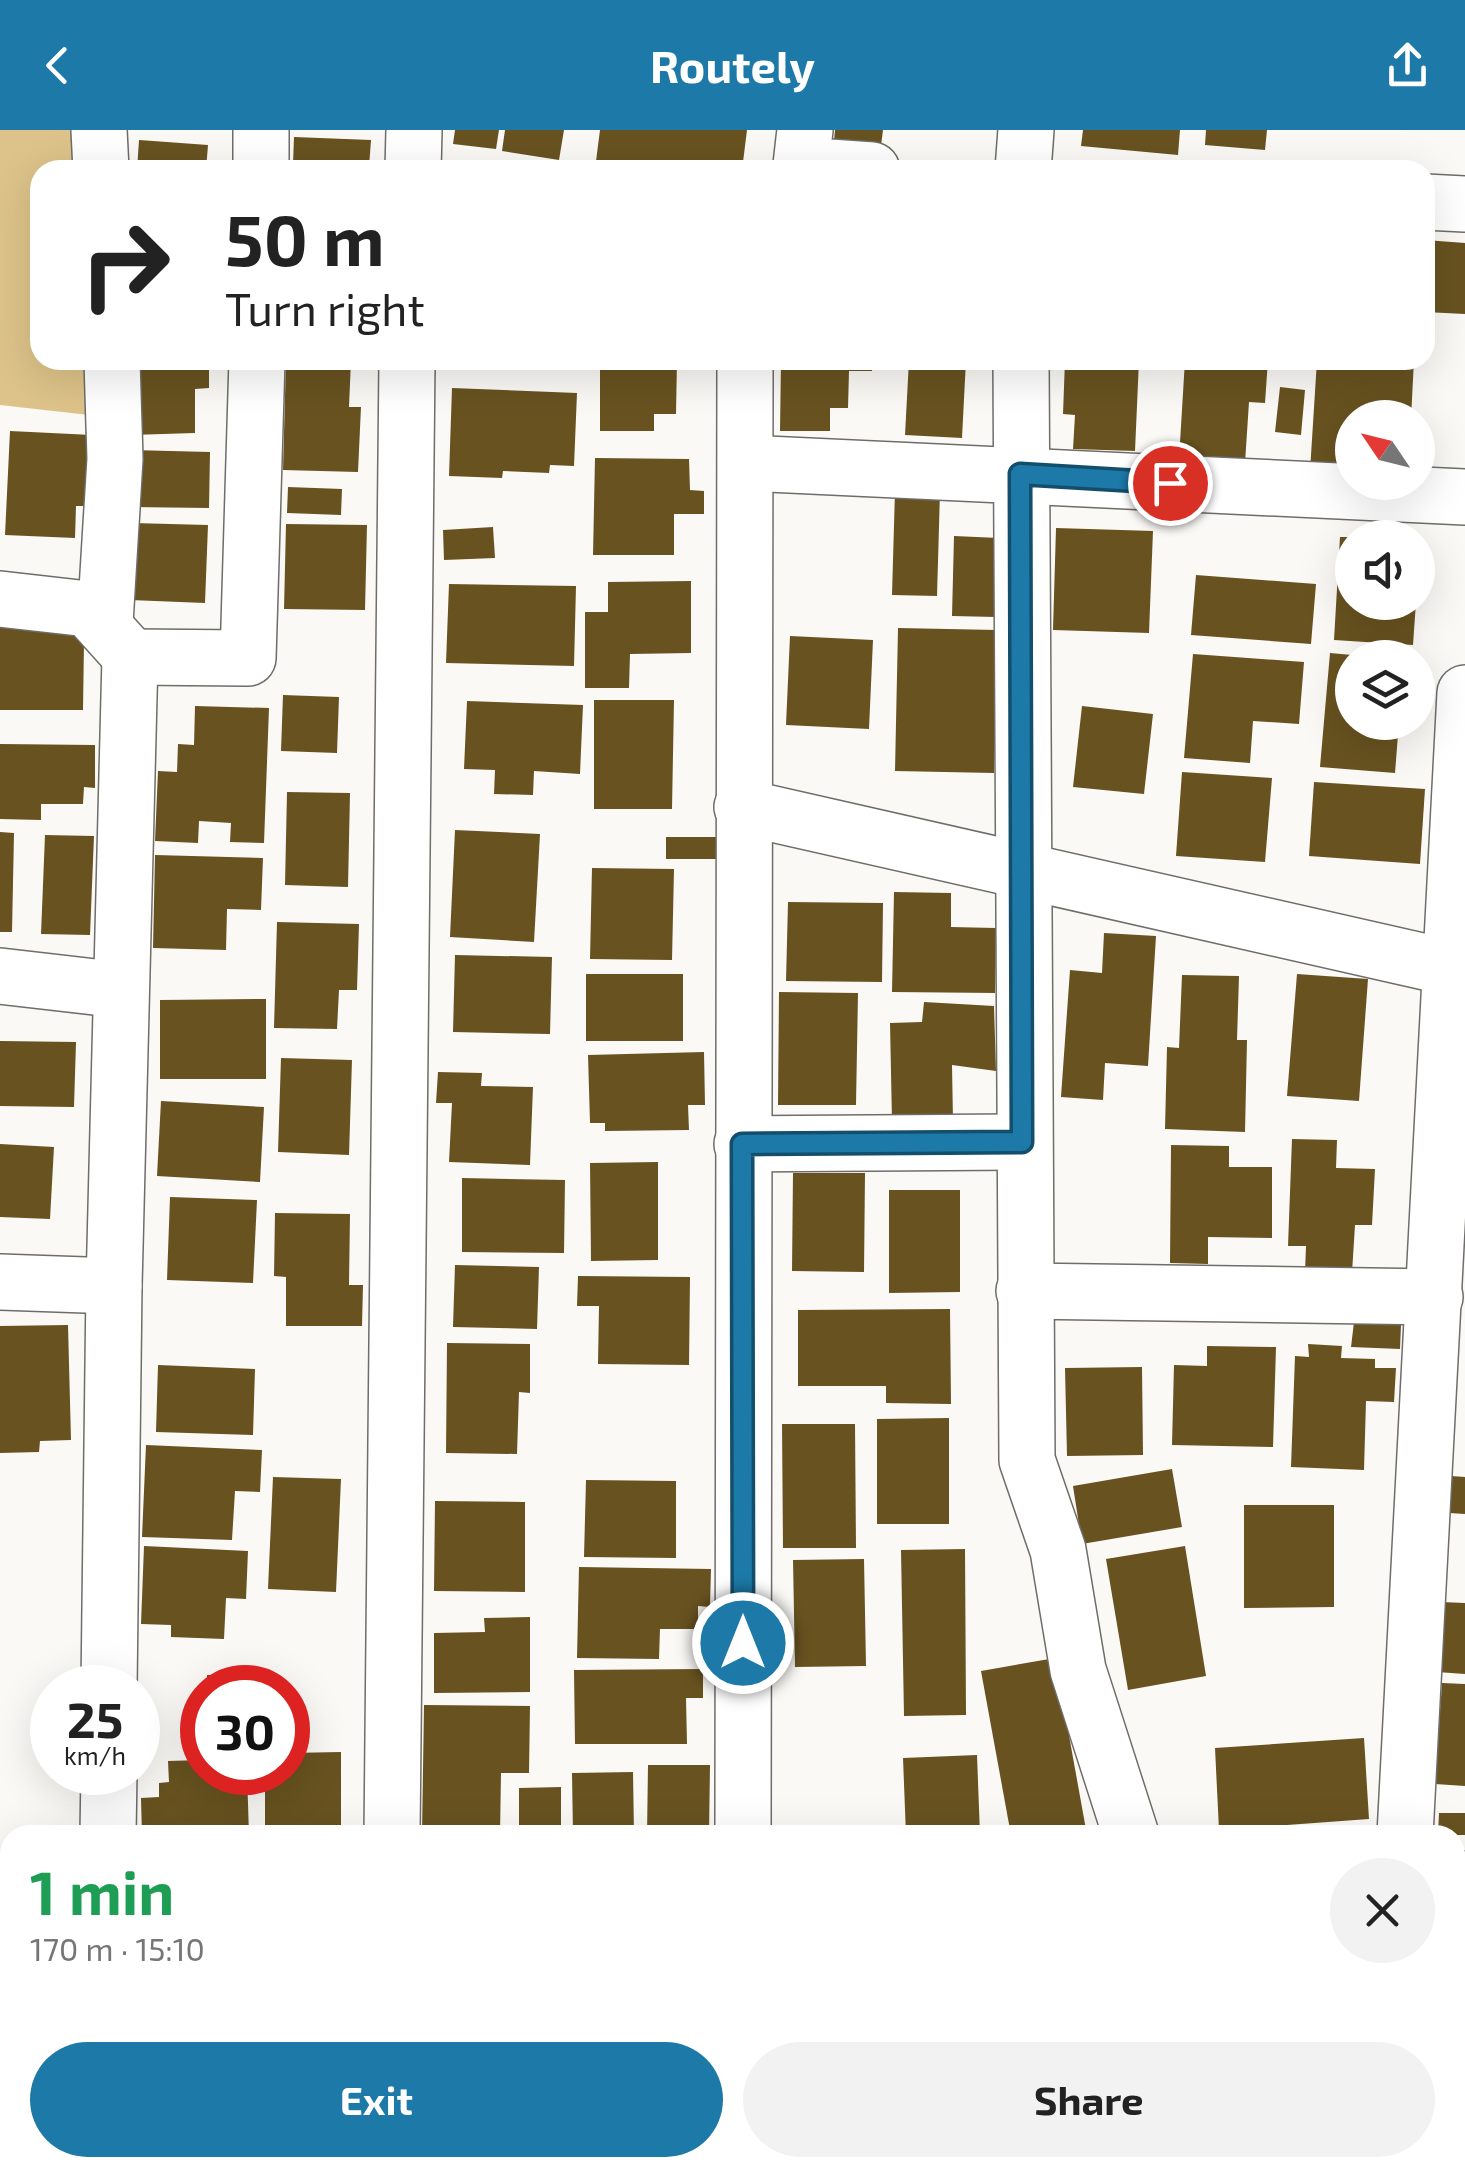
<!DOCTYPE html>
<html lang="en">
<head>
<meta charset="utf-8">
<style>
	body { margin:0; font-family:"Exo 2",sans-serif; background:#f2f2f2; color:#222; height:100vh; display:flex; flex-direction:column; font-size:38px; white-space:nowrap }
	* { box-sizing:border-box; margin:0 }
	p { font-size:32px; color:#767676 }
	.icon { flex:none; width:55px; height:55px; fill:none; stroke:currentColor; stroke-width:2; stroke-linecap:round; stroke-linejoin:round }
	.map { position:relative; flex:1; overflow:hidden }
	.drawer { position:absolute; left:0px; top:1695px; width:1465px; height:352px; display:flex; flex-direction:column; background:#fff; border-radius:30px 30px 0 0; box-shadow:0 10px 40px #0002 }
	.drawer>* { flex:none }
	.top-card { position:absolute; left:30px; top:30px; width:1405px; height:210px; border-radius:30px; box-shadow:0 10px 40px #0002; background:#fff; color:#222; overflow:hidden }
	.needle { width:65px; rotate:305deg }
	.tools { position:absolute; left:1335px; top:270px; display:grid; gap:20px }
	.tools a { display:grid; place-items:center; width:100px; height:100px; border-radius:50%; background:#fff; box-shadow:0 10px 40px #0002; font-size:50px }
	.speed { position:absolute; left:30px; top:1535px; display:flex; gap:20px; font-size:50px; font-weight:700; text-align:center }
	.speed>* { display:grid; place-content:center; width:130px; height:130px; border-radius:50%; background:#fff; box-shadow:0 10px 40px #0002; line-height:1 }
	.speed small { font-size:25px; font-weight:400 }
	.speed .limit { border:15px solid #d22; background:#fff; color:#111 }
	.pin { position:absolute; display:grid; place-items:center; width:85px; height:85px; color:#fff; margin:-42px; border:5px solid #fff; border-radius:50%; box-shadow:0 2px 10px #0007 }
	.me { position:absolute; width:110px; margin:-55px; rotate:0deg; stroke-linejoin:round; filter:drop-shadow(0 0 8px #0008) }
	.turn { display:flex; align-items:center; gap:35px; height:210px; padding:0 30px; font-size:45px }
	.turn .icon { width:130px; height:130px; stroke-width:2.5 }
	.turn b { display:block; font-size:70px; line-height:85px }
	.round { display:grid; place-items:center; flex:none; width:105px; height:105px; border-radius:52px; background:#f2f2f2 }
	.head { display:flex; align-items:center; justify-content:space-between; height:170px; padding:0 30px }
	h1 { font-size:60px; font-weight:700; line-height:75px; color:#1e9e55 }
	.action { display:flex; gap:20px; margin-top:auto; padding:20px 30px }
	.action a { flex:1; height:115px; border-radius:60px; background:#1d79a7; color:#fff; font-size:40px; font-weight:700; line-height:115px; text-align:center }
	.action a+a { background:#f2f2f2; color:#222 }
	header { display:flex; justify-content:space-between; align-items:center; height:130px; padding:0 30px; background:#1d79a7; color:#fff; font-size:45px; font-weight:700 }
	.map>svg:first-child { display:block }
	.green { fill:#ddc389 }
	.building { fill:#685220 }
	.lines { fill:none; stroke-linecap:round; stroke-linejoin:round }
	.minor-casing { stroke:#6e6d6a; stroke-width:58 }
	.minor { stroke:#fff; stroke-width:55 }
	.route-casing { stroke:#134f6d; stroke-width:25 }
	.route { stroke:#1d79a7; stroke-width:18 }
</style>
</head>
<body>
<header><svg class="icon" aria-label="back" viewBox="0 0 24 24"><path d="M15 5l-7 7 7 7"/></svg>Routely<svg class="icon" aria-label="share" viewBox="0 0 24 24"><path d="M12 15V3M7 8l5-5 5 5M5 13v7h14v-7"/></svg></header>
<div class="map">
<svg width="1465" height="2047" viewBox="0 0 1465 2047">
	<rect width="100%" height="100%" fill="#fbf9f6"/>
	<!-- green -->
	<path class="green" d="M 0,0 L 76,0 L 79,40 L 40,40 L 40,230 L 93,230 L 98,286 L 0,275 Z"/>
	<!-- building -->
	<g class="building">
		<path d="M 455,0 L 499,0 L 496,19 L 453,14 Z"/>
		<path d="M 505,0 L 564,0 L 559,30 L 502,21 Z"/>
		<path d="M 600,0 L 747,0 L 742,40 L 595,39 Z"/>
		<path d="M 835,0 L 883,0 L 881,16 L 834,11 Z"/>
		<path d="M 1083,0 L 1180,0 L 1178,25 L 1081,16 Z"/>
		<path d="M 1206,0 L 1267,0 L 1265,20 L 1205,15 Z"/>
		<path d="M 294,7 L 371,10 L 369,37 L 293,34 Z"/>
		<path d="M 139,10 L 208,15 L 206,40 L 137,40 Z"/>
		<path d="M 1425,110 L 1465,113 L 1465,184 L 1425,182 Z"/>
		<path d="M 129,230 L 209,230 L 209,258 L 195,259 L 195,303 L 131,305 Z"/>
		<path d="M 286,230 L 351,230 L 349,277 L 361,277 L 358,342 L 283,340 Z"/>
		<path d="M 600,230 L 677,230 L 676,284 L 654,284 L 654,301 L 600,301 Z"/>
		<path d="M 781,230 L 872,230 L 872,241 L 849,241 L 848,278 L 830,278 L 830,301 L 780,301 Z"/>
		<path d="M 909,230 L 966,230 L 962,308 L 905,305 Z"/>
		<path d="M 1065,230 L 1139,230 L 1135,321 L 1073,319 L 1075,285 L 1063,284 Z"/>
		<path d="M 1185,230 L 1268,230 L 1265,273 L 1249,272 L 1245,333 L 1179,329 Z"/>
		<path d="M 1317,230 L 1414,230 L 1411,288 L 1352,288 L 1352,343 L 1310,341 Z"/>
		<path d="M 1280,257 L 1305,260 L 1301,305 L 1275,302 Z"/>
		<path d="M 452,258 L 577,263 L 574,336 L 550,335 L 549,343 L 503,341 L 502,348 L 449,346 Z"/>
		<path d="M 10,301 L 92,305 L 90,376 L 76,376 L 75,408 L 5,405 Z"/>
		<path d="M 131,320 L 210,322 L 209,378 L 129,377 Z"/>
		<path d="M 595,328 L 689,329 L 690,360 L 704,361 L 704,384 L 674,384 L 674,425 L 593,425 Z"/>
		<path d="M 288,357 L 342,359 L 341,385 L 287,383 Z"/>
		<path d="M 895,361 L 940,362 L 937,466 L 892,465 Z"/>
		<path d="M 132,393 L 208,395 L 205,473 L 130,470 Z"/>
		<path d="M 286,394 L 367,395 L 365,480 L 284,479 Z"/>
		<path d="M 493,397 L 495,428 L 444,430 L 443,400 Z"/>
		<path d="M 1056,398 L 1153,401 L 1149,503 L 1053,500 Z"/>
		<path d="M 954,406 L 999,408 L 996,487 L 952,486 Z"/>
		<path d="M 1340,407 L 1352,407 L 1352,472 L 1416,472 L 1413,515 L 1334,510 Z"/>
		<path d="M 1196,445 L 1316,454 L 1311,514 L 1191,505 Z"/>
		<path d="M 691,451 L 691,523 L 630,524 L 629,558 L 585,558 L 585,482 L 608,482 L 608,452 Z"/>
		<path d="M 449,454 L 576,456 L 574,536 L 446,533 Z"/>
		<path d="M 61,492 L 84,511 L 83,580 L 0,580 L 0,493 Z"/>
		<path d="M 898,498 L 997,500 L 994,643 L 895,641 Z"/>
		<path d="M 790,506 L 873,510 L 869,599 L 786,595 Z"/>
		<path d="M 1330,523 L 1352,525 L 1352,592 L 1399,592 L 1395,643 L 1320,637 Z"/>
		<path d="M 1193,524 L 1304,532 L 1299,594 L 1253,591 L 1250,633 L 1184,628 Z"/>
		<path d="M 283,565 L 339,567 L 337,623 L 281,621 Z"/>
		<path d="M 594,570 L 674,570 L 672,679 L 594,679 Z"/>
		<path d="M 467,571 L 583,575 L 580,644 L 534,641 L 533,665 L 494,664 L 495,640 L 464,639 Z"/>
		<path d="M 195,576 L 269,578 L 264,713 L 230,712 L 231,693 L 199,691 L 198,713 L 155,711 L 158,641 L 177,642 L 178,614 L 194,615 Z"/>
		<path d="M 1082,576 L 1153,584 L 1144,664 L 1073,657 Z"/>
		<path d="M 0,614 L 95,615 L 95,658 L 84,657 L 83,674 L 41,674 L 41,690 L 0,689 Z"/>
		<path d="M 1182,642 L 1272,648 L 1265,732 L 1176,726 Z"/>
		<path d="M 1314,652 L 1425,659 L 1420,734 L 1309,726 Z"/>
		<path d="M 287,662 L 350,663 L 348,757 L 285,755 Z"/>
		<path d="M 455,700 L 540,704 L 534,812 L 450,807 Z"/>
		<path d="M 0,702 L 14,703 L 12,802 L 0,802 Z"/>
		<path d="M 45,705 L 94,706 L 90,805 L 41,804 Z"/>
		<rect x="666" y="707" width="52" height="22"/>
		<path d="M 155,725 L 263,728 L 261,780 L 227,779 L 226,820 L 153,818 Z"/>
		<path d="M 592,738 L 674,739 L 672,830 L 590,829 Z"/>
		<path d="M 894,762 L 951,763 L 951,797 L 996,798 L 995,863 L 892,862 Z"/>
		<path d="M 788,772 L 883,773 L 882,852 L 786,851 Z"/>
		<path d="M 277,792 L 359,794 L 357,860 L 339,860 L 337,899 L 274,898 Z"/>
		<path d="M 1104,803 L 1156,806 L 1148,936 L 1105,933 L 1103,970 L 1061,967 L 1070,840 L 1102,843 Z"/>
		<path d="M 455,825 L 552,827 L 550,904 L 453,902 Z"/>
		<rect x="586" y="844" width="97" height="67"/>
		<path d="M 1297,844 L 1368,849 L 1359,971 L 1287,966 Z"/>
		<path d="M 1182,845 L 1239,846 L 1237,910 L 1247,910 L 1245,1002 L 1165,999 L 1167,917 L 1179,918 Z"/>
		<path d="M 779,862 L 858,863 L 856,975 L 778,975 Z"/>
		<path d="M 266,869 L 266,949 L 160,949 L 160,870 Z"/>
		<path d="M 924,872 L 994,876 L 996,941 L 952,935 L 953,991 L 892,992 L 890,893 L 922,892 Z"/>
		<path d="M 0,911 L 76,912 L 74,977 L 0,976 Z"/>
		<path d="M 704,922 L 705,975 L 688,975 L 689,1000 L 605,1001 L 605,993 L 590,993 L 588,925 Z"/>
		<path d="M 281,928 L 352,930 L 349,1025 L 278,1022 Z"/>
		<path d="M 438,942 L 482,943 L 481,956 L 533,957 L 530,1035 L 449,1032 L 452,973 L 436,973 Z"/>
		<path d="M 161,971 L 264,977 L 260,1052 L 157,1046 Z"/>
		<path d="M 1292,1009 L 1337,1010 L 1336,1038 L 1375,1039 L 1372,1095 L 1355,1095 L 1352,1143 L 1305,1142 L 1306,1116 L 1288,1116 Z"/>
		<path d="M 0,1014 L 54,1017 L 50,1089 L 0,1087 Z"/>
		<path d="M 1171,1015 L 1229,1016 L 1229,1037 L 1272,1037 L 1272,1108 L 1208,1107 L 1208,1134 L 1170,1133 Z"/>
		<path d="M 658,1032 L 658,1130 L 591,1131 L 590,1033 Z"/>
		<path d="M 793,1043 L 865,1043 L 864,1142 L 792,1141 Z"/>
		<path d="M 462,1048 L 565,1050 L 564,1123 L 462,1122 Z"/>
		<path d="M 889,1060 L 960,1060 L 960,1162 L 889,1163 Z"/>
		<path d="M 170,1067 L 257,1070 L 253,1153 L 167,1150 Z"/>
		<path d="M 275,1083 L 350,1084 L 349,1155 L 363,1155 L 362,1196 L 286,1196 L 286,1147 L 274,1146 Z"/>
		<path d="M 455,1135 L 539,1137 L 537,1199 L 453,1197 Z"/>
		<path d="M 578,1146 L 690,1147 L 689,1235 L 598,1234 L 599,1176 L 577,1176 Z"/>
		<path d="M 950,1179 L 951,1274 L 886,1273 L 886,1256 L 798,1256 L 798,1180 Z"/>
		<path d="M 1354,1192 L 1401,1195 L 1400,1219 L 1351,1217 Z"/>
		<path d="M 68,1195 L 71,1310 L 40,1311 L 39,1322 L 0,1323 L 0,1196 Z"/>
		<path d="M 447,1213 L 530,1214 L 530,1263 L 519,1262 L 517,1324 L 446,1323 Z"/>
		<path d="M 1308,1214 L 1342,1216 L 1341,1228 L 1375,1229 L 1375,1238 L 1396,1238 L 1394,1272 L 1366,1271 L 1364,1340 L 1291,1337 L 1295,1226 L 1309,1227 Z"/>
		<path d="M 1207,1216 L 1276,1217 L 1273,1317 L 1172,1315 L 1174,1235 L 1207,1236 Z"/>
		<path d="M 158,1235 L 255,1239 L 253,1305 L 156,1302 Z"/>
		<path d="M 1142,1237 L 1143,1325 L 1067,1326 L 1065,1238 Z"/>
		<path d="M 949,1288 L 949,1394 L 877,1394 L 877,1289 Z"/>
		<path d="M 782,1294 L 855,1294 L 856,1418 L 783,1418 Z"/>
		<path d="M 146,1315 L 262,1320 L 260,1362 L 235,1361 L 232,1410 L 142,1407 Z"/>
		<path d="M 1172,1339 L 1182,1397 L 1082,1414 L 1073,1356 Z"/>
		<path d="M 1451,1346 L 1465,1347 L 1465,1384 L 1449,1383 Z"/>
		<path d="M 273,1347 L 341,1349 L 336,1462 L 268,1459 Z"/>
		<path d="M 586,1350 L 676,1351 L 676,1428 L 584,1427 Z"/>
		<path d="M 435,1371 L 525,1372 L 525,1462 L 434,1461 Z"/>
		<path d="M 1244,1375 L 1334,1375 L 1334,1477 L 1244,1478 Z"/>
		<path d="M 144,1416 L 248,1421 L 246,1469 L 226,1468 L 224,1509 L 171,1507 L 171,1495 L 141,1494 Z"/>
		<path d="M 1185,1416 L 1206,1546 L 1128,1560 L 1106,1429 Z"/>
		<path d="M 965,1419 L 966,1585 L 904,1586 L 901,1420 Z"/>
		<path d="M 864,1429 L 866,1536 L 795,1537 L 793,1430 Z"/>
		<path d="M 579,1437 L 711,1439 L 710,1477 L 698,1476 L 698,1499 L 660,1499 L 659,1529 L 577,1528 Z"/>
		<path d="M 1441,1472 L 1465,1473 L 1465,1544 L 1437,1542 Z"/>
		<path d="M 530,1487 L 530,1562 L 434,1563 L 434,1503 L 485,1502 L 484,1488 Z"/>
		<path d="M 1055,1528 L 1087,1705 L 1011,1705 L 981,1541 Z"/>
		<path d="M 703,1539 L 703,1568 L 686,1568 L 687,1614 L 575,1614 L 574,1540 Z"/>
		<rect x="207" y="1545" width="42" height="13"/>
		<path d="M 1442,1553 L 1465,1554 L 1465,1656 L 1435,1654 Z"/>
		<path d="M 424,1575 L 530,1576 L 529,1643 L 501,1643 L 500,1705 L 422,1705 Z"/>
		<path d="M 1364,1608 L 1369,1689 L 1219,1700 L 1215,1618 Z"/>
		<path d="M 341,1622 L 341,1705 L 265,1705 L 265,1642 L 288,1642 L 288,1623 Z"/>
		<path d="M 977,1625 L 980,1705 L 906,1705 L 903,1628 Z"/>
		<path d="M 202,1630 L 202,1642 L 247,1642 L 249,1705 L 142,1705 L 141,1668 L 159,1667 L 159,1653 L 169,1652 L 168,1631 Z"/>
		<path d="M 648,1635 L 710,1635 L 709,1705 L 647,1705 Z"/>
		<path d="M 633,1642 L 634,1705 L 573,1705 L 572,1643 Z"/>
		<path d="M 561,1657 L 561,1705 L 519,1705 L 519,1658 Z"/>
		<path d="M 1439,1683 L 1465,1683 L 1465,1705 L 1438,1705 Z"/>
		<path d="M 0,1901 L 10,1901 L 10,1929 L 0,1943 Z"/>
		<path d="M 141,2038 L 231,2038 L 224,2047 L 134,2047 Z"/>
		<path d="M 295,2038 L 386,2038 L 378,2047 L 305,2047 Z"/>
		<path d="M 489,2038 L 588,2038 L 581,2047 L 490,2047 L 485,2043 Z"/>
		<path d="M 808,2038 L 879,2038 L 872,2047 L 820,2047 Z"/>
		<path d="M 921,2038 L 984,2038 L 981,2047 L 917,2047 Z"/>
		<path d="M 1089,2038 L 1353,2038 L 1349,2047 L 1085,2047 Z"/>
	</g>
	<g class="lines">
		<!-- minor casing -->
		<g class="minor-casing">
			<g id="minor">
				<path d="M 99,0 L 101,40"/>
				<path d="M 805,0 L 801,35 L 872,40"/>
				<path d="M 261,40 L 261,0"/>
				<path d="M 413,40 L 414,0"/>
				<path d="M 1023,40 L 1026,0"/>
				<path d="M 1425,72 L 1465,74"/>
				<path d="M 1021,230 L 1027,1330 L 1058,1420 L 1078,1540 L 1131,1705"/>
				<path d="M 747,333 L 1465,367"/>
				<path d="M 0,469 L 88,479 L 125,520"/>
				<path d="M 105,493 L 115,329 L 112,230"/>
				<path d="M 742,677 L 1465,841"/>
				<path d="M 0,846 L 121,860"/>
				<path d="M 742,1014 L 1023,1012"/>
				<path d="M 0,1152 L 114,1156"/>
				<path d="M 1024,1161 L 1435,1167"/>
				<path d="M 109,1558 L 114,1156 L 130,527 L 248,528 L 257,230"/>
				<path d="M 108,1705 L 109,1642"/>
				<path d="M 392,1705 L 407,230"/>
				<path d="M 743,1705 L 745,230"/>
				<path d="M 1405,1705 L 1465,563"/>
				<path d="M 1455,1749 L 1465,1749"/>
				<path d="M 0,1808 L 10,1808"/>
				<path d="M 1455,1947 L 1465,1923"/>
				<path d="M 706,2038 L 718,2047"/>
				<path d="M 1413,2047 L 1417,2038"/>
			</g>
		</g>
		<!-- minor -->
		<use href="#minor" class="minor"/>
	</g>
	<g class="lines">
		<!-- route casing -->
		<g class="route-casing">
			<path id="route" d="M 743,1513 L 742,1014 L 1022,1012 L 1020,344 L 1170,353"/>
		</g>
		<!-- route -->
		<use href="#route" class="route"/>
	</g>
</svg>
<div class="tools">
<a><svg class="needle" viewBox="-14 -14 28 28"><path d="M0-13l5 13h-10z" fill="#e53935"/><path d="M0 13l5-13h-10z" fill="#767676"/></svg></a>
<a><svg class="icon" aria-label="sound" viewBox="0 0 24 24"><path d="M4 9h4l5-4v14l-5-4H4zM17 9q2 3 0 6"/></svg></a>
<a><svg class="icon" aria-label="layers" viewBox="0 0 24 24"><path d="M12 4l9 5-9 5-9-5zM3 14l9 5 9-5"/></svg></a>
</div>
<div class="speed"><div>25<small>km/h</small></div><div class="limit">30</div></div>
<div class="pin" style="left:1170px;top:353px;background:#d93025"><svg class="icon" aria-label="arrive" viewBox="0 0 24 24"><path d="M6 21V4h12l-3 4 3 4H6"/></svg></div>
<svg class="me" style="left:743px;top:1513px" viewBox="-20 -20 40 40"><circle r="17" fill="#1d79a7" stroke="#fff" stroke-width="3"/><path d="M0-11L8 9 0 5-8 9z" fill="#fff"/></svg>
<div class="top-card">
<div class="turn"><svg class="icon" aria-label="right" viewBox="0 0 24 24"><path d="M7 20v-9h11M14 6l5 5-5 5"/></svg><div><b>50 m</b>Turn right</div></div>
</div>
<section class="drawer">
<div class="head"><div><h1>1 min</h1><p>170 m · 15:10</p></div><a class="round"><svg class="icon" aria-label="close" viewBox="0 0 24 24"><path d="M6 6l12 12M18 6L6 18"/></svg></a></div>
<div class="action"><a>Exit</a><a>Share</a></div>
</section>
</div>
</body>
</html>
